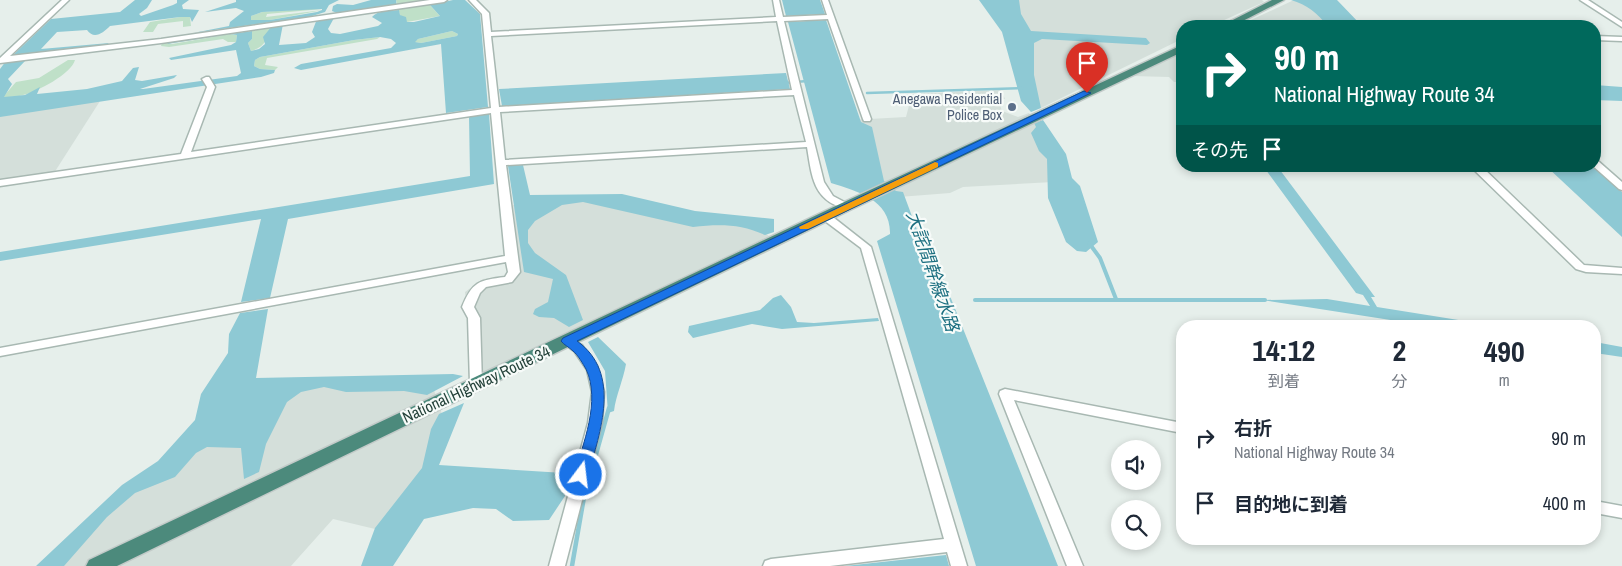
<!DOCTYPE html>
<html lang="ja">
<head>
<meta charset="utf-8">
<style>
	body { margin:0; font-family:"Archivo Narrow","Noto Sans JP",sans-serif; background:#f2f2f3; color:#1f2937; height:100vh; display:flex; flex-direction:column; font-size:19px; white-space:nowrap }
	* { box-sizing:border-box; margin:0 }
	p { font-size:16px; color:#747a83 }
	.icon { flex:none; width:28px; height:28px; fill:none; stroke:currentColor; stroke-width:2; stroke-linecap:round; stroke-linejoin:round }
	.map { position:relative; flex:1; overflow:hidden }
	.drawer { position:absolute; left:1176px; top:320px; width:425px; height:225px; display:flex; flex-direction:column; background:#fff; border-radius:20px; box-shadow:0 2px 8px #0003 }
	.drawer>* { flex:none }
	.banner { position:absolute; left:1176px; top:20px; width:425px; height:152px; border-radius:20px; box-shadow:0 2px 8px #0003; background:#00695c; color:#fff; overflow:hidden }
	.controls { position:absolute; left:1111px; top:440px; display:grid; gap:10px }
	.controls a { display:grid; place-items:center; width:50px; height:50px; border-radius:50%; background:#fff; box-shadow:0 2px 8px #0003; font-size:25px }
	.pin { position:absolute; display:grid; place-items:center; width:42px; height:42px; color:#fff; margin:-51px -21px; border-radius:50% 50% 50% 0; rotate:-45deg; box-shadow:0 0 5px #0007 }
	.pin .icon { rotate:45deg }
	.me { position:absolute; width:55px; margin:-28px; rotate:15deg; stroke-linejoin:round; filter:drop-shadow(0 0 4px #0008) }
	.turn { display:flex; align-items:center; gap:18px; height:105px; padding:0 15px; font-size:22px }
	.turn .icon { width:65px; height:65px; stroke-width:2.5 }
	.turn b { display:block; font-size:35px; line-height:42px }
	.then { display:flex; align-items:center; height:48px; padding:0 15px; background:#0003; gap:10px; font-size:19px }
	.eta { display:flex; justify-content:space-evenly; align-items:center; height:85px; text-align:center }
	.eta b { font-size:30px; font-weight:700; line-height:35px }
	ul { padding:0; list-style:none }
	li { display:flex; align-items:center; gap:15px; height:65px; padding:0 15px }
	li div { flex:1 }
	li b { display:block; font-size:19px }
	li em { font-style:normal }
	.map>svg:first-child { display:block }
	.built { fill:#d4dfda }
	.green { fill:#bfe0c8 }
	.water { fill:#8ec9d4; fill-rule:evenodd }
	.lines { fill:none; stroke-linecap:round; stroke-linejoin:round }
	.stream-far2 { stroke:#8ec9d4; stroke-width:2.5 }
	.stream-far1 { stroke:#8ec9d4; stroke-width:4 }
	.stream { stroke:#8ec9d4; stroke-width:4.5 }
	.minor-casing { stroke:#a8b8b2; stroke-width:3 }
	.trunk-casing { stroke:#c2cac8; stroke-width:3 }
	.minor { fill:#fff; fill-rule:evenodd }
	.trunk { fill:#4c8a7c; fill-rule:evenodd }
	.route { fill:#1a73e8; stroke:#114b97 }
	.slow { fill:#f59e0b }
	.service-dot { fill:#5c6f8a; stroke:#f7fbf9; stroke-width:2 }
	.labels { text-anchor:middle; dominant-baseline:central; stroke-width:4.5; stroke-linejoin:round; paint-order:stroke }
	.far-service-label { font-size:14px; fill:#4e5e75; stroke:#f7fbf9; text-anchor:end }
	.street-label { font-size:16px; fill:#24423a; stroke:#f7fbf9 }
	.water-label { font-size:18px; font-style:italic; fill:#1c6f80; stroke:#f7fbf9 }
</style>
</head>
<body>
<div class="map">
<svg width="1622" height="566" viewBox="0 0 1622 566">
	<rect width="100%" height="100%" fill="#e6efeb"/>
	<!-- built -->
	<g class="built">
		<path d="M 1007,0 L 1262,0 L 1264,2 L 1211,26 L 1182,26 L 1182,39 L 1041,108 L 1033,89 Z"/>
		<path d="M 1294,0 L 1318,11 L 1333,26 L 1238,26 Z"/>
		<path d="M 1182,53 L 1182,82 L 1174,82 L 1169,77 L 1132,76 Z"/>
		<path d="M 1001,90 L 1005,99 L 998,99 L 1002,111 L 1018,117 L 1029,113 L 1059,153 L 1053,182 L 963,187 L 950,193 L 886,198 L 851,120 L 906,117 L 912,94 Z"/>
		<path d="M 100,101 L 54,173 L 0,182 L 0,116 Z"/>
		<path d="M 599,199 L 751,222 L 769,236 L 473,377 L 465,292 L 483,279 L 520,274 L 513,205 Z"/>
		<path d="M 314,380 L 433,387 L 445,423 L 392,533 L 333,519 L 291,566 L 41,566 L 194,443 Z"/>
	</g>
	<!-- green -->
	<g class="green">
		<path d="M 396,0 L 425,0 L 440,16 L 407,22 L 400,15 Z"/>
		<path d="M 317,8 L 322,9 L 267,14 L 266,17 L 323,10 L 270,20 L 251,20 L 251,16 L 262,12 Z"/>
		<path d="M 180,17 L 190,17 L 191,26 L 183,27 L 183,21 L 158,24 L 153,32 L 143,32 L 150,22 Z"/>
		<path d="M 272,26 C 267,39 265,47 251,51 L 248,43 L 252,39 L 252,31 Z"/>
		<path d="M 452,31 L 458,34 L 457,36 L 421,43 L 414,42 L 418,39 Z"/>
		<path d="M 230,34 L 237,35 L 236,42 L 228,42 L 223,39 L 169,47 L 161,46 L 162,43 L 170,42 L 168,43 L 172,44 Z"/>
		<path d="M 380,37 L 377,39 L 267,58 L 265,65 L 278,67 L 275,70 L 260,69 L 254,66 L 255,60 L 260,57 L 354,40 Z"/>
		<path d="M 68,60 L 75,60 C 71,74 37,92 23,95 C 17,97 10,97 3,97 L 16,82 L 39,78 Z"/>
	</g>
	<!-- water -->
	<g class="water">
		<path d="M 135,0 L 152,0 L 147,8 L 139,14 L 141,16 L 173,5 L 177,3 L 177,0 L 189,0 L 182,5 L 183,9 L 199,10 L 192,22 L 190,17 L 180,17 L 110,26 C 103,33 94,40 87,30 L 57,32 L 41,49 L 109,43 L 105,46 L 11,57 L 51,19 L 120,12 Z"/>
		<path d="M 236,0 L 339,0 L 329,5 L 325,12 L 309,17 L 193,33 L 229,26 L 230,22 L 244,11 L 236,8 L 205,12 L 236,2 ZM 322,9 L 322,10 L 317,12 L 270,20 L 251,20 L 251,16 L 262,12 Z"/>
		<path d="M 371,0 L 396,0 L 397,7 L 337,13 L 332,11 L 333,6 L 337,4 L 353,5 Z"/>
		<path d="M 453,0 L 465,0 L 480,14 L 488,107 L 446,113 L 441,44 L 301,70 L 294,68 L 301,64 L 391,48 L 396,43 L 391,39 L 380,37 L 354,40 L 260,57 L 255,60 L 254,66 L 260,69 L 275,70 L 274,73 L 261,77 L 0,117 L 0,69 L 6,61 L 55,56 L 25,61 L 8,79 L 12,84 L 4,97 L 25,95 L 40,87 L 37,94 L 87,89 L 122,81 L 133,68 L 139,67 L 135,80 L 142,81 L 177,75 L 174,78 L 140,89 L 143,89 L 237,76 L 241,73 L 236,50 L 171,60 L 169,58 L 231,45 L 236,42 L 237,35 L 230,34 L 167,44 L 170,42 L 252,31 L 252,39 L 248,43 L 251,51 L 259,49 L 265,44 L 263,37 L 272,26 L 283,24 L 279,45 L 306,43 L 315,37 L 312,32 L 317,19 L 334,18 L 328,29 L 331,33 L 340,34 L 378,26 L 382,23 L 372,17 C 378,10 390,11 399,10 L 400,15 L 406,17 L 407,22 L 414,22 L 440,16 L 430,5 ZM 452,31 L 458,34 L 457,36 L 421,43 L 415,42 L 418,39 Z"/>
		<path d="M 782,0 L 820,0 L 825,14 L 786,16 Z"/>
		<path d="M 979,0 L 1019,0 L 1021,14 L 1031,31 L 1146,38 L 1150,43 L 1147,45 L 1042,39 L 1034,43 L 1034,75 L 1041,108 L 1031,112 L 1021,101 L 1002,32 Z"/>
		<path d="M 1291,0 L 1337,0 L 1362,26 L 1327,26 C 1318,13 1307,5 1291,0 Z"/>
		<path d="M 826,20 L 861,122 L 872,127 L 884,181 L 896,191 L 903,192 L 930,265 L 940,271 L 1058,566 L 976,566 L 877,241 L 890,234 C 891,200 857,191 831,183 L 788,22 Z"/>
		<path d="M 786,73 L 790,89 L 502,106 L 499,89 Z"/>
		<path d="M 1595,85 L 1622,87 L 1622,101 L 1595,100 Z"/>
		<path d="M 489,114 L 494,184 L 288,219 L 270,298 L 241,302 L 261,219 L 0,261 L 0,252 L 470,176 L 469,116 Z"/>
		<path d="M 1043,120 L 1066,154 L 1072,178 L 1080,186 L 1098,242 L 1086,252 L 1077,251 L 1066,242 L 1048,198 L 1047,159 L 1039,151 L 1031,133 L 1036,127 L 1034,123 Z"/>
		<path d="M 523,165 L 530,195 L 622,194 L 695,211 L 774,219 L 774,232 L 765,235 C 741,224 720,224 693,227 L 583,202 L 562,205 L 535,221 L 528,230 L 528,243 L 535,253 L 566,275 L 583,320 L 569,327 L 554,318 L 539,317 L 533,314 L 535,309 L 548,302 L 553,279 L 524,272 L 508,166 Z"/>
		<path d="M 1263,166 L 1277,166 L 1375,297 L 1371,297 L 1377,307 L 1496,326 L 1429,326 L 1262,300 L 1327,299 L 1370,306 L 1363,295 L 1356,293 Z"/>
		<path d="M 1546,166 L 1593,166 L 1622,192 L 1622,237 Z"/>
		<path d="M 781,295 L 791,307 L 797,322 L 814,323 L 878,318 L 879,321 L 782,329 L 752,324 L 693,338 L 688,332 L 689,326 L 760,310 L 773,298 Z"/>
		<path d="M 268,309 L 256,378 L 453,374 L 463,376 L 427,395 L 404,391 L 346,392 L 324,387 L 301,392 L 287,402 L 266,444 L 259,472 L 244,479 L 241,448 L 207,447 L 196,453 L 175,477 L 135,493 L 107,517 L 64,566 L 36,566 L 122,485 L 158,461 L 195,420 L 201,394 L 228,353 L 229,334 L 240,313 Z"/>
		<path d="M 598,337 L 626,364 C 623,381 616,395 614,411 L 608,413 L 605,371 L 588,342 Z"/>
		<path d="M 1595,342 L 1622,347 L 1622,357 L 1595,353 Z"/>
		<path d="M 464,403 L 439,465 L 564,473 L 565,496 L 549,520 L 513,521 L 496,509 L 473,508 L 424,519 L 393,566 L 361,566 L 375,528 L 422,468 L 431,429 L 439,414 Z"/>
		<path d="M 946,555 L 949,566 L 845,566 Z"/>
	</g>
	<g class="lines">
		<!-- stream-far2 -->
		<g class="stream-far2">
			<path d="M 784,83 L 807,81"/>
			<path d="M 867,93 L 1022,88"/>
		</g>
		<!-- stream-far1 -->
		<g class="stream-far1">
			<path d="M 1089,243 L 1100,258 L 1116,299"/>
			<path d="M 975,300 L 1265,300"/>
		</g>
		<!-- stream -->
		<path class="stream" d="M 572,566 L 584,497 L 609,408"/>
		<!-- minor casing -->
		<g class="minor-casing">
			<g id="minor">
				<path d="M 62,0 L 69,0 L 10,56 L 161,39 L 430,0 L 447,0 L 444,2 L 161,43 L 0,63 L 0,58 Z"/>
				<path d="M 469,0 L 476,0 L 489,13 L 491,32 L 776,17 L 773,0 L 779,0 L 783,17 L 827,15 L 822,0 L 828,0 L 871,119 L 870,121 L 864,121 L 863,119 L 828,19 L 784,21 L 824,182 L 833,196 L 852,206 L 847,209 C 813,201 812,177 807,147 L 506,165 L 520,272 L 512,282 L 486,287 L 480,293 L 474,307 L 480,318 L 482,384 L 481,387 L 471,387 L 470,384 L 468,318 L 462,307 C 472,282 479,280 505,277 L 508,272 L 506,262 L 0,356 L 0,348 L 505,256 L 491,113 L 0,186 L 0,180 L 181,154 L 207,87 L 202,79 L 206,77 L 209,77 L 215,87 L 191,152 L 491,108 L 482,14 ZM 777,21 L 792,90 L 499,107 L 491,36 ZM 794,95 L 806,142 L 505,160 L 500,112 Z"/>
				<path d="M 1580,0 L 1588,0 L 1622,22 L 1622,27 Z"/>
				<path d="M 1595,36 L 1622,37 L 1622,41 L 1595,40 Z"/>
				<path d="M 1595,160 L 1598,161 L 1622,182 L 1622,190 L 1619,189 L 1593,166 L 1595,166 Z"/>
				<path d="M 1470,166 L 1481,166 L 1584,265 L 1622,268 L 1622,274 L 1586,272 L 1576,269 Z"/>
				<path d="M 825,213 L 829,214 L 871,247 L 967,566 L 951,566 L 947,552 L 830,566 L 763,566 L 765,561 L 771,559 L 944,539 L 861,248 L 821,218 L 820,216 Z"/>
				<path d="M 567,337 L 582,345 L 597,366 L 604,392 L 602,423 L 565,566 L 549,566 L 588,423 L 592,392 L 587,370 L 574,351 L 561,341 L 563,338 Z"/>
				<path d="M 1005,389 L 1182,423 L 1182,433 L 1014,400 L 1083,566 L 1067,566 L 999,394 L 1000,391 Z"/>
				<path d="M 1595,501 L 1622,506 L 1622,518 L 1595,513 Z"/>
			</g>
		</g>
		<!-- trunk casing -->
		<g class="trunk-casing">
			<g id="trunk">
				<path d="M 1272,0 L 1284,0 L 1233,26 L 1221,26 Z"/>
				<path d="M 1182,45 L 1182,52 L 852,209 L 117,566 L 86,566 L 89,560 L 842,203 Z"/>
			</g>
		</g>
		<!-- minor -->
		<use href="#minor" class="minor"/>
		<!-- trunk -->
		<use href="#trunk" class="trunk"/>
	</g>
	<!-- route -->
	<path class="route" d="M 1084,91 L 1091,93 L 577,341 C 622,373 600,432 588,475 L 586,479 L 581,481 L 576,479 L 574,475 C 583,444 601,401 586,369 C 583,364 578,355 573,351 C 569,347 564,345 561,341 L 563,338 Z"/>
	<!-- slow -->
	<path class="slow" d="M 935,162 L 938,163 L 938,167 L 808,229 L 800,229 L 799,227 Z"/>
	<!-- markers -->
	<circle class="service-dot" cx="1012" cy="107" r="5"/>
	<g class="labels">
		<!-- far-service labels -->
		<g class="far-service-label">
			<text x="1002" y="99">Anegawa Residential<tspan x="1002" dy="16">Police Box</tspan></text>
		</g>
		<!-- street labels -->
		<g class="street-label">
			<text transform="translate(476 384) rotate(-25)">National Highway Route 34</text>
		</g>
		<!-- water labels -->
		<g class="water-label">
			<text transform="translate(933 271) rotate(71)">大詫間幹線水路</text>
		</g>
	</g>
</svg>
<div class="controls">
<a><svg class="icon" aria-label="sound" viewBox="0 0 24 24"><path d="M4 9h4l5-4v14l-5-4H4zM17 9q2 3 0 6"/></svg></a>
<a><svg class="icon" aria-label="search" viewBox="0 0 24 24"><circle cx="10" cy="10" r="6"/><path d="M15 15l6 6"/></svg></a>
</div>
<div class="pin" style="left:1087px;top:93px;background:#d93025"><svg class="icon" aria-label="arrive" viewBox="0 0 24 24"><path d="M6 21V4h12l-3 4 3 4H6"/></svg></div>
<svg class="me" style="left:581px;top:475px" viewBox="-20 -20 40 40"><circle r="17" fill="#1a73e8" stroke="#fff" stroke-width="3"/><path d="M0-11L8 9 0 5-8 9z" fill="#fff"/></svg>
<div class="banner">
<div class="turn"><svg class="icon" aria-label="right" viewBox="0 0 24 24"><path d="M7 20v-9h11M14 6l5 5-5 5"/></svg><div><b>90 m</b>National Highway Route 34</div></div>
<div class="then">その先<svg class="icon" aria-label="arrive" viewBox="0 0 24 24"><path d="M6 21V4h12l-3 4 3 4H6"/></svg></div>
</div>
<section class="drawer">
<div class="eta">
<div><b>14:12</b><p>到着</p></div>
<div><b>2</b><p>分</p></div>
<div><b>490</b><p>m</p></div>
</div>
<ul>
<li><svg class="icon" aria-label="right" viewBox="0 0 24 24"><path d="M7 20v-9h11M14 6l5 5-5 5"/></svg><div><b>右折</b><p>National Highway Route 34</p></div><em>90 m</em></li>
<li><svg class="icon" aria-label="arrive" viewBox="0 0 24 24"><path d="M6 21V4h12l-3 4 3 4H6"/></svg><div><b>目的地に到着</b></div><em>400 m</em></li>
</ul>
</section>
</div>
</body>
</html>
